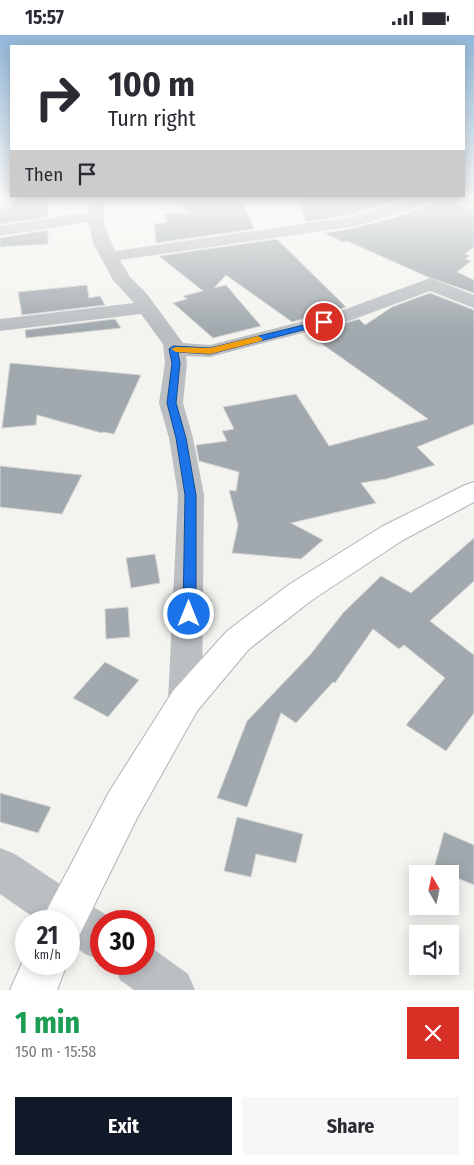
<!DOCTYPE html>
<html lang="en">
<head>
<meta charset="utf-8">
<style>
	body { margin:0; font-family:"Fira Sans Condensed",sans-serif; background:#f7f7f7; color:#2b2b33; height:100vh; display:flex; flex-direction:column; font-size:19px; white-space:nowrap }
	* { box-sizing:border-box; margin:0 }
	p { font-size:16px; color:#7c7c81 }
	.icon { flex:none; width:28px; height:28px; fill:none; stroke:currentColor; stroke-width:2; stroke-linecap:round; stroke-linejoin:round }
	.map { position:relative; height:955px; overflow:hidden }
	.panel { display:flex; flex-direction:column; background:#fff; flex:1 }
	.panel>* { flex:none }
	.hud { position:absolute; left:10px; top:10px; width:455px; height:152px; border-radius:0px; box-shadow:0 2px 12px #0003; background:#fff; color:#2b2b33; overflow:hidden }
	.needle { width:32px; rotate:351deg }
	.fabs { position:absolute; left:409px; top:830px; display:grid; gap:10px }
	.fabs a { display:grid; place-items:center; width:50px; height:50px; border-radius:0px; background:#fff; box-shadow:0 2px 12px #0003; font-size:25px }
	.speed { position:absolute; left:15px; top:875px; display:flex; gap:10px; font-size:25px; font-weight:700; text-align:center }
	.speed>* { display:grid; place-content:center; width:65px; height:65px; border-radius:50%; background:#fff; box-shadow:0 2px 12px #0003; line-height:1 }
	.speed small { font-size:12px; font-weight:400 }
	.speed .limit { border:8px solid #d22; background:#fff; color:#111 }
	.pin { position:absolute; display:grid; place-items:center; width:42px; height:42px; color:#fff; margin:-21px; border:2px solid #fff; border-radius:50%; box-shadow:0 1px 5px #0007 }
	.me { position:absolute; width:55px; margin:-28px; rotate:0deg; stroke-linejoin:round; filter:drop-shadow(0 0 4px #0008) }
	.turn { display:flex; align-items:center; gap:18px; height:105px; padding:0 15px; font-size:22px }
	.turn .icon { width:65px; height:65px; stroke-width:2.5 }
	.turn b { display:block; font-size:35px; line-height:42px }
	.then { display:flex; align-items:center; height:48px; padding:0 15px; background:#0003; gap:10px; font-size:19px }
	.round { display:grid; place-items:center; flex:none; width:52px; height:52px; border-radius:0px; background:#f7f7f7 }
	.overview { display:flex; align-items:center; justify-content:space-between; height:85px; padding:0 15px }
	h1 { font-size:30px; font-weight:700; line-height:38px; color:#1e9e55 }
	.primary-button { display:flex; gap:10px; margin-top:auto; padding:10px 15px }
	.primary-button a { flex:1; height:58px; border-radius:0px; background:#111827; color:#fff; font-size:20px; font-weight:700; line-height:58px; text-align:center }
	.primary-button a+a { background:#f7f7f7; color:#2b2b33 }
	.status { display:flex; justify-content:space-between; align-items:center; height:35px; padding:0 25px; background:#fff; direction:ltr }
	.status svg { height:14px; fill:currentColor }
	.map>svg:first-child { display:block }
	.building { fill:#a1a9ae; stroke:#d5d5d3 }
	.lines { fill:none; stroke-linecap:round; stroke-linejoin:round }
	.secondary-casing { stroke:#b0b4b8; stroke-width:2 }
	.street { fill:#bbbfc2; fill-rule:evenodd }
	.secondary { fill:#fff; fill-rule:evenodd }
	.route { fill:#1a73e8; stroke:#114b97 }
	.slow { fill:#f59e0b }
</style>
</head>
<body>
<div class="status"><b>15:57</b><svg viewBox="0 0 49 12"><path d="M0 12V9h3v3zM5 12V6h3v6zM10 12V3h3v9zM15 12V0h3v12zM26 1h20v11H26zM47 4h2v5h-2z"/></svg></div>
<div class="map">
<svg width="474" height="955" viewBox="0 0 474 955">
	<rect width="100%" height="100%" fill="#f3f4f0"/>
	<!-- building -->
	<g class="building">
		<path d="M 10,161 L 47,161 L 48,182 L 0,189 L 0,173 L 11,172 Z"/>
		<path d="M 298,161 L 413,161 L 350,180 L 306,187 Z"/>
		<path d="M 237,165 L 246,174 L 254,194 L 156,208 L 154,189 L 168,187 L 164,179 L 188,177 L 180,169 Z"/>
		<path d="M 443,166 L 474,174 L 474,212 L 465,219 L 470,221 L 465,224 L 471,226 L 457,237 L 474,245 L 474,258 L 428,242 L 347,206 L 343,207 L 324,198 L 350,194 L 389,184 Z"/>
		<path d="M 48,195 L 48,209 L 0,212 L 0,203 Z"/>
		<path d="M 277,204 L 346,272 L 292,287 L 226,240 L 214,253 L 226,250 L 261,291 L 213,303 L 173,268 L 187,264 L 183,261 L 203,256 L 159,221 Z"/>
		<path d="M 87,250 L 89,263 L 100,261 L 105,270 L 22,280 L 18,257 Z"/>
		<path d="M 430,258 L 474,275 L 474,389 L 417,412 L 435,430 L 386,444 L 361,448 L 376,468 L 291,488 L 323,505 L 301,524 L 232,518 L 238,490 L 229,455 L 236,456 L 239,437 L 199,426 L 196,410 L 227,406 L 222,396 L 234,394 L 223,372 L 296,359 L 329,411 L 428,384 L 308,299 L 359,284 L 365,290 L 392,272 Z"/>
		<path d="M 115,284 L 121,293 L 26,303 L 25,295 Z"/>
		<path d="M 10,328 L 141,340 L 114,399 L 103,397 L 102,398 L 37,380 L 36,390 L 2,393 Z"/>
		<path d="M 0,431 L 82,440 L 62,479 L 0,472 Z"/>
		<path d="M 474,503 L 474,546 L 430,586 L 474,620 L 474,678 L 446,716 L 406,690 L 445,643 L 404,610 L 399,614 L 373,594 L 335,648 L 333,647 L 296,688 L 281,678 L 247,772 L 217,763 L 247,686 L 310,620 L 343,578 L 381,541 L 411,558 Z"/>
		<path d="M 155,519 L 160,548 L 131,553 L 126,523 Z"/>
		<path d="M 128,572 L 130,602 L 106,604 L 105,574 Z"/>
		<path d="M 105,627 L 139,645 L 108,682 L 73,663 Z"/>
		<path d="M 0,758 L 51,772 L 38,798 L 0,787 Z"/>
		<path d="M 237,782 L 303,799 L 296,828 L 256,819 L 251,842 L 224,836 Z"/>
		<path d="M 444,797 L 474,810 L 474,850 L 434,833 Z"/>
	</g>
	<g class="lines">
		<!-- secondary casing -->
		<g class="secondary-casing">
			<g id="secondary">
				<path d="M 474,447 L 474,467 L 403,505 L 312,565 L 249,614 L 197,676 L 137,783 L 79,901 L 69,906 L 69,886 L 42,886 L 49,871 L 109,757 L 173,656 L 227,596 L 290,549 L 383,491 L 465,450 Z"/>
				<path d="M 26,919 L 26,929 L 67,929 L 57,955 L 10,955 Z"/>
			</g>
		</g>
		<!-- street -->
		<g class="street">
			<path d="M 89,161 L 105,161 L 104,189 L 115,216 L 350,182 L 421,161 L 474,162 L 474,172 L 443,164 L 389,182 L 350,192 L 120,225 L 130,242 L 147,259 L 183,308 L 210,310 L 335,278 L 430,243 L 474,260 L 474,273 L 430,256 L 349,286 L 210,322 L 186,321 L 187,328 L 183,368 L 193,403 L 204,460 L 202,666 L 197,676 L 185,681 L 173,676 L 168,666 L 178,460 L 169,403 L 159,368 L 165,328 L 163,309 L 141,279 L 0,296 L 0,284 L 134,268 L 113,245 L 94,210 L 88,187 L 0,201 L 0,191 L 89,177 Z"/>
			<path d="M 0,813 L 15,819 L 115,886 L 101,886 L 101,925 L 85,919 L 69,907 L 69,886 L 39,886 L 0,859 Z"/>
			<path d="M 144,910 L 152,913 L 188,939 L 195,955 L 134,955 L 120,945 L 114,929 L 144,929 Z"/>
		</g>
		<!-- secondary -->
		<use href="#secondary" class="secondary"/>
	</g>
	<!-- sky -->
	<linearGradient id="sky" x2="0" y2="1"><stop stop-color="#93b8d9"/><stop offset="0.55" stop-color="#fafaf8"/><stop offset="1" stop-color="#fafaf8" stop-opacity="0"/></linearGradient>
	<rect width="474" height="295" fill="url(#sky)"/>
	<!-- route -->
	<path class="route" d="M 324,285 L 328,287 L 326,289 L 210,319 L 178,317 L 180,328 L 176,368 L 186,403 L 196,460 L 196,579 L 194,582 L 185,582 L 183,579 L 185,460 L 176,403 L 167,368 L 172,328 L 169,314 L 173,311 L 210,313 Z"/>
	<!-- slow -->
	<path class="slow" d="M 258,301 L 263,304 L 261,306 L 210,319 L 176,317 L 171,314 L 176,312 L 210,313 Z"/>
</svg>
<div class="fabs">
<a><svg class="needle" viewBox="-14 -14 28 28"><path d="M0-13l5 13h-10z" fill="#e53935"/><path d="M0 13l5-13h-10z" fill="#7c7c81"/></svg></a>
<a><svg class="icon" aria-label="sound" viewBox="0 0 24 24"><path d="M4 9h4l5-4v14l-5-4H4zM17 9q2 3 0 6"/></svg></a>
</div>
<div class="speed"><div>21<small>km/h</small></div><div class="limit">30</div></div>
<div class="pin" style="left:324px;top:287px;background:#d93025"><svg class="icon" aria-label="arrive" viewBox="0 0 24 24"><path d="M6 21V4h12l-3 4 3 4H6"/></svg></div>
<svg class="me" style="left:189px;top:579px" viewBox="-20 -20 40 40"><circle r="17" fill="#1a73e8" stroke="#fff" stroke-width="3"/><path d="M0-11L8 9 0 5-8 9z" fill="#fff"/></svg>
<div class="hud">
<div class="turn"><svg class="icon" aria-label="right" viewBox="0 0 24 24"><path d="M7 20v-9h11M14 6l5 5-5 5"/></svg><div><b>100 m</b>Turn right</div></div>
<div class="then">Then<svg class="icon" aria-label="arrive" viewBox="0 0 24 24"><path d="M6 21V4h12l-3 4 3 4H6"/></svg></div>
</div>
</div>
<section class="panel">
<div class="overview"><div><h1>1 min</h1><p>150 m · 15:58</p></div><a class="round" style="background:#d93025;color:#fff"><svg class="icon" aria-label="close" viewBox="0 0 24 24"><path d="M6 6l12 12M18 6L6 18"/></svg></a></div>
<div class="primary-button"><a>Exit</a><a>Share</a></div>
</section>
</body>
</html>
